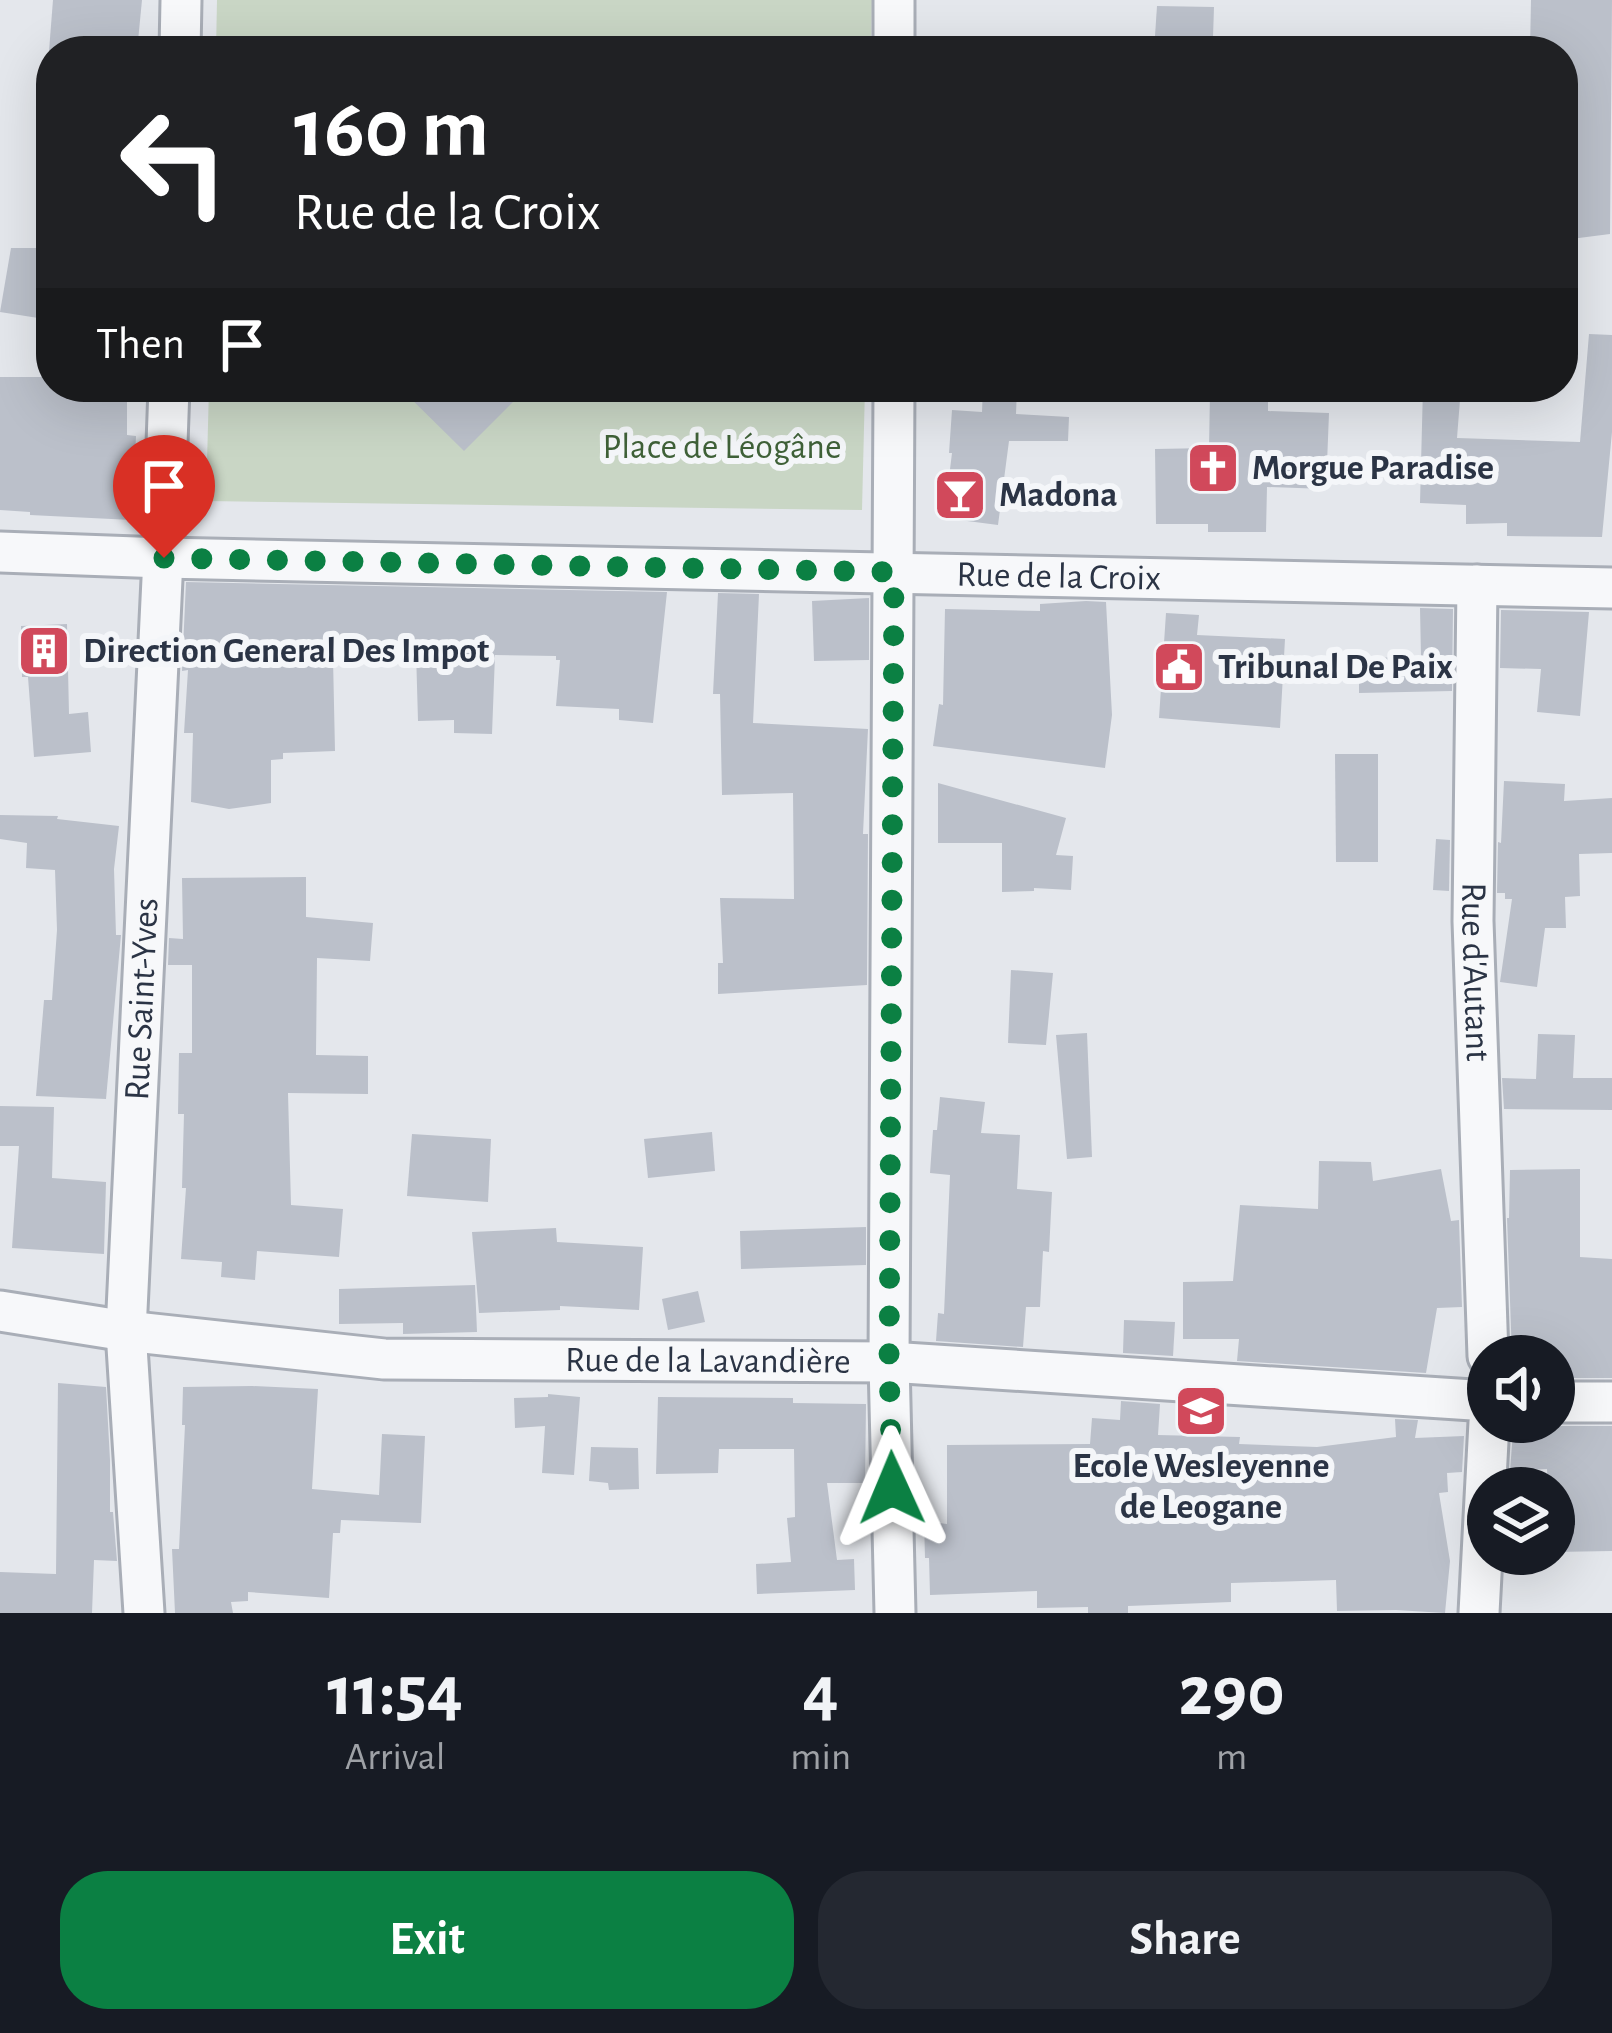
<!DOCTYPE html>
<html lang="en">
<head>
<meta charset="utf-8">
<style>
	body { margin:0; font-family:"Alegreya Sans",sans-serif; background:#242831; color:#f1f3f6; height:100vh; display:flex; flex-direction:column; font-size:45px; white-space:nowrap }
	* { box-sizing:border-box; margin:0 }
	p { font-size:39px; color:#9ea1a6 }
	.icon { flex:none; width:66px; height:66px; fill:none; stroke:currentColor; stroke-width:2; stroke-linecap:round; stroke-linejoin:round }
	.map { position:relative; height:1613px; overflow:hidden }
	.details { display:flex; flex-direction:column; background:#171b24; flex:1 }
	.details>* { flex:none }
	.top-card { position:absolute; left:36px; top:36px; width:1542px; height:366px; border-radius:48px; box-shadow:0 12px 48px #0002; background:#202124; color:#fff; overflow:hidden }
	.buttons { position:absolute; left:1467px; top:1335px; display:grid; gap:24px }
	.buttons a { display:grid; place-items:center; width:108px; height:108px; border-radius:50%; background:#171b24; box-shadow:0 12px 48px #0002; font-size:60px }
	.pin { position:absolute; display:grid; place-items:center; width:102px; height:102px; color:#fff; margin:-123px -51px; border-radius:50% 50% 50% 0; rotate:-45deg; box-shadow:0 0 12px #0007 }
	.pin .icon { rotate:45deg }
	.me { position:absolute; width:132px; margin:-66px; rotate:359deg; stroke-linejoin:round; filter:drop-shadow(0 0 9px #0008) }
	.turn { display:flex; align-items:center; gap:42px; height:252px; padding:0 60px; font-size:54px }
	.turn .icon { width:156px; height:156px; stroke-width:2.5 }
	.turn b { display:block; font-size:84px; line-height:102px }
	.then { display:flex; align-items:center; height:114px; padding:0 60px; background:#0003; gap:24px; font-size:45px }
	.eta { display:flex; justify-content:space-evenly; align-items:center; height:204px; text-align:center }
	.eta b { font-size:72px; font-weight:700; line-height:84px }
	.action { display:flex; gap:24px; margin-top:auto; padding:24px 60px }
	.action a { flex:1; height:138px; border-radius:48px; background:#0b8043; color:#fff; font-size:48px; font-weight:700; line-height:138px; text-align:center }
	.action a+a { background:#242831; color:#f1f3f6 }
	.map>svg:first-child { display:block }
	.green { fill:#c9d6c5 }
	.building { fill:#bbc0ca }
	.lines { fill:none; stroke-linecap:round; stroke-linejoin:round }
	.minor-casing { stroke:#a9aeb7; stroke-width:45 }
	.minor { stroke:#f7f8fa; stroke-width:39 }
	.route { stroke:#0b8043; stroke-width:21; stroke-dasharray:0 37.8 }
	.labels { text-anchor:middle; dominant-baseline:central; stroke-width:12; stroke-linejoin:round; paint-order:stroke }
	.park-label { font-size:36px; fill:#3f6138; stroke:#f4f6f9 }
	.poi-label { font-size:36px; font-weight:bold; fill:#2b3445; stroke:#f4f6f9; text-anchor:start }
	.street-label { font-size:36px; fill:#2b3445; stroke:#f4f6f9 }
</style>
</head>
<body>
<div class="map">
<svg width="1612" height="1613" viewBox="0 0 1612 1613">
	<rect width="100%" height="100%" fill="#e4e7ec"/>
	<!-- green -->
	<g class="green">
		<path d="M 217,0 L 872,0 L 871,51 L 216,51 Z"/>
		<path d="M 209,387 L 865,387 L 862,510 L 206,501 Z"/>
	</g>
	<!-- building -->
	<g class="building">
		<path d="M 53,0 L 142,0 L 137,51 L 49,51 Z"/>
		<path d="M 1531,0 L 1612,0 L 1610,234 L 1571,239 L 1571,235 L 1563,235 L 1563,51 L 1530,51 Z"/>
		<path d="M 1157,6 L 1214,7 L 1213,37 L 1155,36 Z"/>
		<path d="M 11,248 L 51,248 L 51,320 L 0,312 Z"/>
		<path d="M 1589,334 L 1612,335 L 1612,432 L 1602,537 L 1507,536 L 1507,523 L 1466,524 L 1466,505 L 1420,503 L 1423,387 L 1461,387 L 1457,438 L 1580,442 Z"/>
		<path d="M 0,377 L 51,377 L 51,387 L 127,387 L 127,435 L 136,436 L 132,520 L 30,515 L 30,512 L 0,510 Z"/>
		<path d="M 399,387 L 528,387 L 464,451 Z"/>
		<path d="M 983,387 L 1017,387 L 1016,414 L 1069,417 L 1068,441 L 1009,441 L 998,525 L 944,518 L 952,453 L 949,453 L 952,410 L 982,412 Z"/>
		<path d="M 1210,393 L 1268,393 L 1268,411 L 1329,413 L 1326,489 L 1267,487 L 1266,532 L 1208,532 L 1208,524 L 1156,524 L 1155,449 L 1209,448 Z"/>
		<path d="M 186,582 L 667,592 L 653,723 L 619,720 L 619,709 L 556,706 L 560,660 L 556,660 L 556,656 L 495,655 L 492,734 L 454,733 L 454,720 L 418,721 L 416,651 L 352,649 L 351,658 L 333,658 L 335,751 L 283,753 L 283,759 L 271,760 L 271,803 L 229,809 L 191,802 L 193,733 L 184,733 L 188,670 L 182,671 Z"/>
		<path d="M 718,593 L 759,594 L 753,723 L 868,729 L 863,834 L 868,834 L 867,985 L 718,994 L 718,963 L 723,963 L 720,898 L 794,899 L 793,793 L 722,795 L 720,694 L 713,694 Z"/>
		<path d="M 869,598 L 869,660 L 814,661 L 812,601 Z"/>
		<path d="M 1086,601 L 1106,602 L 1112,715 L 1105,768 L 933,746 L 939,704 L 943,705 L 945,609 L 1040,611 L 1040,604 Z"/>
		<path d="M 1420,608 L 1453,609 L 1452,691 L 1359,693 L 1359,658 L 1421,657 Z"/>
		<path d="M 1501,610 L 1589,612 L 1580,716 L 1537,712 L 1541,669 L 1500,668 Z"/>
		<path d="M 1166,613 L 1199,615 L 1197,635 L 1285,639 L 1280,728 L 1159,718 Z"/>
		<path d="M 67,624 L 69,714 L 88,712 L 91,752 L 34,757 L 28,677 L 22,677 L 21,626 Z"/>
		<path d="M 1335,754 L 1378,754 L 1378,862 L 1336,862 Z"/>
		<path d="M 1504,781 L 1565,784 L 1564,801 L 1612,798 L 1612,853 L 1579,854 L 1580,896 L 1565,897 L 1566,928 L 1545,928 L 1537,987 L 1500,982 L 1512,899 L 1505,899 L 1505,893 L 1497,893 L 1498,842 L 1501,843 Z"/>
		<path d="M 938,783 L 1066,818 L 1056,855 L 1073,856 L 1071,890 L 1034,888 L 1034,891 L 1002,892 L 1002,843 L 938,843 Z"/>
		<path d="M 0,815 L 58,816 L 57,819 L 119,826 L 114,869 L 116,935 L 121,935 L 106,1099 L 36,1096 L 44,1000 L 52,1000 L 57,930 L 55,870 L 26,868 L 27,843 L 0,839 Z"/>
		<path d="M 1436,839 L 1450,840 L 1449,891 L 1433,890 Z"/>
		<path d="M 306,877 L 306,917 L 373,923 L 370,961 L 317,958 L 316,1055 L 368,1056 L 368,1094 L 288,1093 L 291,1205 L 343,1209 L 339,1257 L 257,1251 L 255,1280 L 221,1277 L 222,1262 L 181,1259 L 186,1188 L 182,1188 L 184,1114 L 178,1114 L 179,1053 L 192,1053 L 192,965 L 168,965 L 169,938 L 183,939 L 182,878 Z"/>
		<path d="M 1011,970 L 1053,973 L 1046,1045 L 1008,1043 Z"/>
		<path d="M 1087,1033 L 1092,1157 L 1067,1159 L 1056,1035 Z"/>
		<path d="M 1538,1034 L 1575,1035 L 1573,1078 L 1612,1078 L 1612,1110 L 1504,1109 L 1502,1078 L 1536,1079 Z"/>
		<path d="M 940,1097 L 985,1102 L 981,1133 L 1020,1135 L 1017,1189 L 1052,1192 L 1049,1252 L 1043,1251 L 1040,1307 L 1026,1307 L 1023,1347 L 936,1341 L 938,1313 L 944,1314 L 950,1175 L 930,1173 L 933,1130 L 937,1130 Z"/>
		<path d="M 0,1106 L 54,1107 L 52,1178 L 106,1182 L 104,1254 L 12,1248 L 19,1146 L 0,1146 Z"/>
		<path d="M 712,1132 L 715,1171 L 648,1178 L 644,1139 Z"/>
		<path d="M 412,1134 L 491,1139 L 488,1202 L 407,1196 Z"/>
		<path d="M 1319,1161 L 1371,1162 L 1373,1181 L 1441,1169 L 1451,1221 L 1459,1220 L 1462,1307 L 1437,1308 L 1426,1373 L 1237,1361 L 1239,1339 L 1183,1339 L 1183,1282 L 1233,1281 L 1240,1205 L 1318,1209 Z"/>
		<path d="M 1580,1169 L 1580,1257 L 1612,1259 L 1612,1378 L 1555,1378 L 1555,1356 L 1512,1356 L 1507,1218 L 1509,1218 L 1510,1170 Z"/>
		<path d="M 866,1227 L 866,1265 L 741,1269 L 740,1231 Z"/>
		<path d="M 556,1228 L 557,1242 L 643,1247 L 639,1310 L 560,1306 L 560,1310 L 479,1313 L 472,1232 Z"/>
		<path d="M 475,1285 L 477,1332 L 403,1334 L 403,1323 L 339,1324 L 339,1289 Z"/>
		<path d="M 698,1291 L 705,1322 L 668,1330 L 662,1299 Z"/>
		<path d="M 1124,1320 L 1175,1322 L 1173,1356 L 1123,1353 Z"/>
		<path d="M 58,1383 L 106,1387 L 110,1460 L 110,1512 L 113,1512 L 117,1561 L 94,1560 L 92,1613 L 0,1613 L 0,1572 L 56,1574 Z"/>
		<path d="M 252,1386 L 318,1389 L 312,1489 L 379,1495 L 382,1434 L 425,1436 L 421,1523 L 341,1520 L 340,1533 L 333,1533 L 329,1598 L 248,1592 L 248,1601 L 231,1602 L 233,1613 L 175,1613 L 172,1549 L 179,1549 L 185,1425 L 182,1425 L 183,1387 Z"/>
		<path d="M 548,1394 L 580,1397 L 574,1475 L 542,1473 L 545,1426 L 515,1428 L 514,1398 L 548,1397 Z"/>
		<path d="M 658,1397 L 793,1398 L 793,1403 L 866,1404 L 865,1483 L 827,1483 L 837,1560 L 854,1559 L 855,1590 L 757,1594 L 756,1564 L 791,1562 L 787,1518 L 795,1517 L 794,1449 L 719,1449 L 718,1473 L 656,1474 Z"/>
		<path d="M 1121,1401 L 1160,1404 L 1158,1435 L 1240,1437 L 1239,1444 L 1317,1447 L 1396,1437 L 1395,1419 L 1418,1420 L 1415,1438 L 1464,1436 L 1462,1472 L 1447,1473 L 1448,1492 L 1439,1493 L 1450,1561 L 1445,1613 L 1396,1610 L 1337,1611 L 1336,1580 L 1231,1583 L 1231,1602 L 1128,1606 L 1128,1613 L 1088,1613 L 1088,1607 L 1037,1608 L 1037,1591 L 930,1595 L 929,1558 L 925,1558 L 924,1521 L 947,1524 L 947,1445 L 1090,1444 L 1092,1418 L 1120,1420 Z"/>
		<path d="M 1556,1426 L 1612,1426 L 1612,1551 L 1554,1552 L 1554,1488 L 1548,1488 L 1547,1469 L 1510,1471 L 1513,1432 L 1545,1431 Z"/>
		<path d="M 591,1447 L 638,1448 L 639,1489 L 609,1490 L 608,1483 L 589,1481 Z"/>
	</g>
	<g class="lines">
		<!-- minor casing -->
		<g class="minor-casing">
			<g id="minor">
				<path d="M 180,51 L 181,0"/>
				<path d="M 894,51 L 894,0"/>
				<path d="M 894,387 L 889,1362 L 895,1613"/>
				<path id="s1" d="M 0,552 L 163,558 L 1612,588"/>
				<path id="s2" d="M 1477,585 L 1473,921 L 1488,1356"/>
				<path id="s3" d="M 0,1311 L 126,1331 L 384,1359 L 889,1362 L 1488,1401"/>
				<path d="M 1554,1402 L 1612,1402"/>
				<path id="s4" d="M 144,1613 L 126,1331 L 163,558 L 169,387"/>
				<path d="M 1479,1613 L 1489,1422"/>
			</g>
		</g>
		<!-- minor -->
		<use href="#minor" class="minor"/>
	</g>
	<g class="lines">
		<!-- route -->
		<path class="route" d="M 164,558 L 894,572 L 889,1362 L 892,1488"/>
	</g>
	<!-- icons -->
	<defs>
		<g id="church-square" transform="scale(2.7)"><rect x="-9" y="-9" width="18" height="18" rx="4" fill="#d1495b" stroke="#f4f6f9"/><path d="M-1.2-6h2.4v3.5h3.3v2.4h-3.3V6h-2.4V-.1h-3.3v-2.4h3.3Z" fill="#fff"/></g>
		<g id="bar-square" transform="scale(2.7)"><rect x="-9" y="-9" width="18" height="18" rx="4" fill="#d1495b" stroke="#f4f6f9"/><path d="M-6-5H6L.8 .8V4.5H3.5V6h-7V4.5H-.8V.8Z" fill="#fff"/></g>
		<g id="building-square" transform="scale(2.7)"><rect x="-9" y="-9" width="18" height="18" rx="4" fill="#d1495b" stroke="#f4f6f9"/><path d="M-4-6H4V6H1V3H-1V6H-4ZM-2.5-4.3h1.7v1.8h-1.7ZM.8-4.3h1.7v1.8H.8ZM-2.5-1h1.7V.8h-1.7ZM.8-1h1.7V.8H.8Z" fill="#fff"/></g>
		<g id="civic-square" transform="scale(2.7)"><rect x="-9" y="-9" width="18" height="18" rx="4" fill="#d1495b" stroke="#f4f6f9"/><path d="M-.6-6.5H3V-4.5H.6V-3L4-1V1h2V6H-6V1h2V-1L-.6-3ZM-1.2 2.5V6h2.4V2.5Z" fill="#fff"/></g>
		<g id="school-square" transform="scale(2.7)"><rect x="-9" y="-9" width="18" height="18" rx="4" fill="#d1495b" stroke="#f4f6f9"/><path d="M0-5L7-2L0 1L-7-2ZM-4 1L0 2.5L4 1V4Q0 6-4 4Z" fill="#fff"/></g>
	</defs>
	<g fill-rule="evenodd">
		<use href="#church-square" x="1213" y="468"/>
		<use href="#bar-square" x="960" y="495"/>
		<use href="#building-square" x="44" y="651"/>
		<use href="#civic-square" x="1179" y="667"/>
		<use href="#school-square" x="1201" y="1411"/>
	</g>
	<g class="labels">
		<!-- park labels -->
		<g class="park-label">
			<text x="722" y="447">Place de Léogâne</text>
		</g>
		<!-- poi labels -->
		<g class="poi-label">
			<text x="1252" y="468">Morgue Paradise</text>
			<text x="999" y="495">Madona</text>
			<text x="83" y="651">Direction General Des Impot</text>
			<text x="1218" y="667">Tribunal De Paix</text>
			<text x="1201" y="1466" text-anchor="middle">Ecole Wesleyenne<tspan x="1201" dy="41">de Leogane</tspan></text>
		</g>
		<!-- street labels -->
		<g class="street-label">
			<text stroke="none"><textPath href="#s1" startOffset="1059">Rue de la Croix</textPath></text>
			<text stroke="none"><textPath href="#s2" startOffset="387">Rue d'Autant</textPath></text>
			<text stroke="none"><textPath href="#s4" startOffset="615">Rue Saint-Yves</textPath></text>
			<text stroke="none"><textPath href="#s3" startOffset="711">Rue de la Lavandière</textPath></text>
		</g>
	</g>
</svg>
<div class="buttons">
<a><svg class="icon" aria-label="sound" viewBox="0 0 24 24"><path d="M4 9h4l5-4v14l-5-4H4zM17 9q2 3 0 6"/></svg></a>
<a><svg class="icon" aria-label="layers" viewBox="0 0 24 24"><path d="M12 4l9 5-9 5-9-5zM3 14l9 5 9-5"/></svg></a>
</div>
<div class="pin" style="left:164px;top:558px;background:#d93025"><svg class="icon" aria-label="arrive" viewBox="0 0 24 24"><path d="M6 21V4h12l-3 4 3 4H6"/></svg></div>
<svg class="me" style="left:892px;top:1488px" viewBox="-20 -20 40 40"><path d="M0-17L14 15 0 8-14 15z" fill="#0b8043" stroke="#fff" stroke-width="4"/></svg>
<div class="top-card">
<div class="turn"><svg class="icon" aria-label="left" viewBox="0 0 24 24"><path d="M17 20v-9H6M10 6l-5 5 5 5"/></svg><div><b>160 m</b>Rue de la Croix</div></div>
<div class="then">Then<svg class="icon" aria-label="arrive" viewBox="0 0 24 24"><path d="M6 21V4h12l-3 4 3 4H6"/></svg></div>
</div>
</div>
<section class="details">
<div class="eta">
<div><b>11:54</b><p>Arrival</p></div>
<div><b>4</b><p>min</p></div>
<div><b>290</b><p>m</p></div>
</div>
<div class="action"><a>Exit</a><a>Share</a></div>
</section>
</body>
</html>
